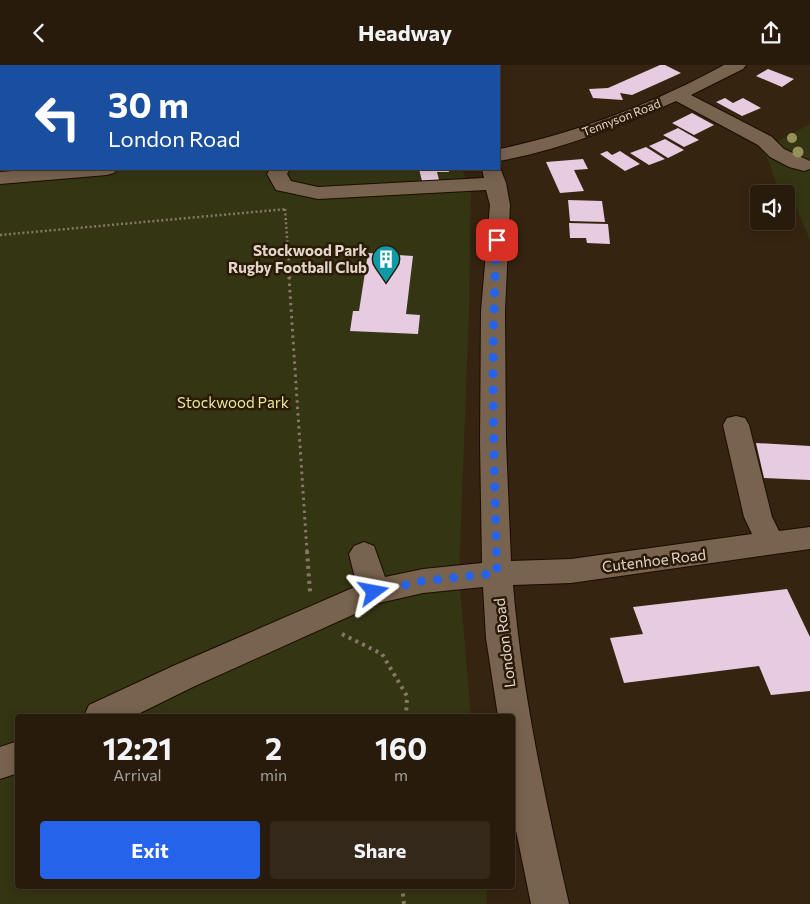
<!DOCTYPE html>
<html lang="en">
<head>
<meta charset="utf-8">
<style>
	body { margin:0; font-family:Commissioner,sans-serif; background:#34281a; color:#f1f3f6; height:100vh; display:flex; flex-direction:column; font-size:19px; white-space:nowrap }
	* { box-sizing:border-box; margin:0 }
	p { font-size:16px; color:#a5a19d }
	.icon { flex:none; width:28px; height:28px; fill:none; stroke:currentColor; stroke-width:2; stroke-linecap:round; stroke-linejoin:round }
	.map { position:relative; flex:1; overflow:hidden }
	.panel { position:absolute; left:15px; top:649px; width:500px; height:175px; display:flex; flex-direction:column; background:#281b0c; border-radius:5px; box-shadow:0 2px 12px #0003,0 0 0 1px #44392d }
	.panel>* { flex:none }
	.hud { position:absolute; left:0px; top:0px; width:500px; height:105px; box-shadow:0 2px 12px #0003,0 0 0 1px #44392d; background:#1a4fa0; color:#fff; overflow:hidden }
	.buttons { position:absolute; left:750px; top:120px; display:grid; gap:10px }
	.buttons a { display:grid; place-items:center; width:45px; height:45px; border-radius:5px; background:#281b0c; box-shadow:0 2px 12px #0003,0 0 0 1px #44392d; font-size:25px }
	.pin { position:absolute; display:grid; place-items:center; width:42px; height:42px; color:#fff; margin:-21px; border-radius:10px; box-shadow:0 2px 8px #0006 }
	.me { position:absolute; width:55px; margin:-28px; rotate:77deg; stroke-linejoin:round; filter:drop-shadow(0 0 4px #0008) }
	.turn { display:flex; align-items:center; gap:18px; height:105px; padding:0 25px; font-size:22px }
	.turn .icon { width:65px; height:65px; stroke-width:2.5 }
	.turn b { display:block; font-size:35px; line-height:42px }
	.eta { display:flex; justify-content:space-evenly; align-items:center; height:85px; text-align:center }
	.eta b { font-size:30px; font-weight:700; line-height:35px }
	.cta { display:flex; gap:10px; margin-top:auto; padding:10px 25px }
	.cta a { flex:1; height:58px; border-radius:5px; background:#2563eb; color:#fff; font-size:20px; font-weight:700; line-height:58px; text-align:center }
	.cta a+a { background:#34281a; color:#f1f3f6 }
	header { display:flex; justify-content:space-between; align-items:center; height:65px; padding:0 25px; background:#281b0c; font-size:22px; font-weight:700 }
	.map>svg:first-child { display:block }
	.green { fill:#343513 }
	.building { fill:#e7cbe0 }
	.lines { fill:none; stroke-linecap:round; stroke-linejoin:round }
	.minor-casing { stroke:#1c0c00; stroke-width:2 }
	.path-far2 { stroke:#867868; stroke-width:2.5; stroke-dasharray:2 2.5; stroke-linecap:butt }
	.path-far1 { stroke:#867868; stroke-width:3; stroke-dasharray:2.5 4; stroke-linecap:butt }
	.path { stroke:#867868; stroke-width:4; stroke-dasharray:3 4.5; stroke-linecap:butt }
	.minor { fill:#78634e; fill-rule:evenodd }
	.tree { fill:#96915b }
	.route { stroke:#2563eb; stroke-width:9; stroke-dasharray:0 16.2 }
	.labels { text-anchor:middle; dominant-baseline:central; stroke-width:5; stroke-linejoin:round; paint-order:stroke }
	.far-street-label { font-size:12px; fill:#e1d5ca; stroke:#2b1a07 }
	.poi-label { font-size:15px; font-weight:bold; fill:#e1d5ca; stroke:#2b1a07; text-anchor:end }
	.park-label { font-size:15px; fill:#e5eb98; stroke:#2b1a07 }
	.street-label { font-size:15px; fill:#e1d5ca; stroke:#2b1a07 }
</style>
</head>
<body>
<header><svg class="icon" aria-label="back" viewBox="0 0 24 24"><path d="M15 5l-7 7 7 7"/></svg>Headway<svg class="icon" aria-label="share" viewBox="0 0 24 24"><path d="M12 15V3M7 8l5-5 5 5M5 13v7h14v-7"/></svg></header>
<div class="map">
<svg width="810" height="839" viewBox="0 0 810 839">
	<rect width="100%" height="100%" fill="#352410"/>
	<!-- green -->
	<g class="green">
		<path d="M 0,0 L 420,0 L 1,1 L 1,104 L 462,104 L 471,126 L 469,246 L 459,511 L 471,651 L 18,651 L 18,821 L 486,821 L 487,839 L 0,839 Z"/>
		<path d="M 810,59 L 810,175 L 788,123 L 778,123 L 767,92 L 761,85 Z"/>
	</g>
	<!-- building -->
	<g class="building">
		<path d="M 660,0 L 665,0 L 681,8 L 632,30 L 620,28 L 623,35 L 593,33 L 589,24 L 608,23 Z"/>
		<path d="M 768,4 L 794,14 L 782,22 L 756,11 Z"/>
		<path d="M 725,33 L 733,38 L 743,33 L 761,43 L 742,51 L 716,37 Z"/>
		<path d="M 692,48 L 714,60 L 694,70 L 672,58 Z"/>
		<path d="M 678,63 L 699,75 L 684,82 L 663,70 Z"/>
		<path d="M 665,74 L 684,85 L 668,93 L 649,81 Z"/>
		<path d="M 646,82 L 665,94 L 649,100 L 630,88 Z"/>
		<path d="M 607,86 L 612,90 L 620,86 L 640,99 L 625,106 L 600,89 Z"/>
		<path d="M 583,94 L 588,104 L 574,105 L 584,126 L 560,128 L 546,97 Z"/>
		<path d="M 419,104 L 448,104 L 449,107 L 437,107 L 439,115 L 422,116 Z"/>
		<path d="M 568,135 L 602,136 L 605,157 L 570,156 Z"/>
		<path d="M 569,158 L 608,159 L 610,179 L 587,178 L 586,173 L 570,173 Z"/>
		<path d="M 368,188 L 413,191 L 406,249 L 420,250 L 418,269 L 350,266 L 353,246 L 359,246 Z"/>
		<path d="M 756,378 L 810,381 L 810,415 L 764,413 Z"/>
		<path d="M 787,524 L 810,572 L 810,626 L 771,630 L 759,601 L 624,618 L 610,573 L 643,569 L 633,542 Z"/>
	</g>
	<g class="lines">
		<!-- minor casing -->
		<g class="minor-casing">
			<g id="minor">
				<rect x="272" y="0" width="18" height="1"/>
				<rect x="431" y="0" width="18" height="1"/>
				<path d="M 724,0 L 746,0 L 743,4 L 691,30 L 772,72 L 784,84 L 810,96 L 810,104 L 804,106 L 789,102 L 770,92 L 758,80 L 676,36 C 619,62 560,85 499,96 L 499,84 C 574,69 657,37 724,0 Z"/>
				<path d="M 499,100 L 506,118 L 510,140 L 505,246 L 506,377 L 511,496 L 571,494 L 752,469 L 744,452 L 723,360 L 727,353 L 736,351 L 745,353 L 749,360 L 772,452 L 779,466 L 810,462 L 810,484 L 571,518 L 513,520 C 522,628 545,733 569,839 L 531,839 L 512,746 L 512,651 L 498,651 L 486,573 L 483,522 L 423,528 L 379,538 L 195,621 L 134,651 L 84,651 L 89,640 L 173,601 L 357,521 L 349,489 L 354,481 L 364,477 L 374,481 L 385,512 L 423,504 L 482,498 L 480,377 L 481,246 L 490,140 L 486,125 L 318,134 L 276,125 L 267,109 L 270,104 L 290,104 L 287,109 L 291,116 L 318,122 L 484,113 L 482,104 L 499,104 Z"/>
				<path d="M 38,104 L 117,104 L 114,108 L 107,110 L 0,119 L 0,107 Z"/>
				<path d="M 18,676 L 18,708 L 0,714 L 0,682 Z"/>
			</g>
		</g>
		<!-- path-far2 -->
		<g class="path-far2">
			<path d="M 285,144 L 290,213"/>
			<path d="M 0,170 L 287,144"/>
		</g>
		<!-- path-far1 -->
		<path class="path-far1" d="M 289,212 L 307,487"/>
		<!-- path -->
		<g class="path">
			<path d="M 307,486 L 310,527"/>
			<path d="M 342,569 L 382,589 L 407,631 L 406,651"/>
			<path d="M 402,821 L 404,839"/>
		</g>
		<!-- minor -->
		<use href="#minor" class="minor"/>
	</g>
	<!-- trees -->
	<g class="tree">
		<circle cx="792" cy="73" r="5"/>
		<circle cx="798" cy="87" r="5.5"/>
	</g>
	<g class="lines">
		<!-- route -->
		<path class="route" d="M 374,527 L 423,516 L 497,508 C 494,397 490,287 497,175"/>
	</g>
	<!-- icons -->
	<defs>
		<g id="building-pin" transform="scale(1.4375)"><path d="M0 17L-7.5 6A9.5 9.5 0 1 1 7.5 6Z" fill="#0f9aa8" stroke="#2b1a07"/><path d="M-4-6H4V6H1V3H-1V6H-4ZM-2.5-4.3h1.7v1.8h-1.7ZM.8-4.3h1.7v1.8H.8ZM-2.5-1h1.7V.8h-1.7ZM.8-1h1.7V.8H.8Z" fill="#fff"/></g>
	</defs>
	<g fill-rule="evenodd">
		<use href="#building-pin" x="386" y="194"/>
	</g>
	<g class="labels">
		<!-- far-street labels -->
		<g class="far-street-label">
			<text transform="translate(621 52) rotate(-21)">Tennyson Road</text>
		</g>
		<!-- poi labels -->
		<g class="poi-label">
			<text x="367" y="185">Stockwood Park<tspan x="367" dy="17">Rugby Football Club</tspan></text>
		</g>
		<!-- park labels -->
		<g class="park-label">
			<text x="233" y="337">Stockwood Park</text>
		</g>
		<!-- street labels -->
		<g class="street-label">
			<text transform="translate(654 495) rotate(-7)">Cutenhoe Road</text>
			<text transform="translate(504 578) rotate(-97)">London Road</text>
		</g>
	</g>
</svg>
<div class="buttons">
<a><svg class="icon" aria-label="sound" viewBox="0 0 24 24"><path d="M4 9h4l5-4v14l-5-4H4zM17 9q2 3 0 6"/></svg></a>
</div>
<div class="pin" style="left:497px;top:175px;background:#d93025"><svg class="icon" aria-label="arrive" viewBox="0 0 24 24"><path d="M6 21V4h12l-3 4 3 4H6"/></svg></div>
<svg class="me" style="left:374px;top:527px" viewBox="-20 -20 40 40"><path d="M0-17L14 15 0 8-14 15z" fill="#2563eb" stroke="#fff" stroke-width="4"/></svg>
<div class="hud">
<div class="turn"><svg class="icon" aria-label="left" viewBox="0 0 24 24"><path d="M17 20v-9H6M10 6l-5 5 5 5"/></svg><div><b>30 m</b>London Road</div></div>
</div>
<section class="panel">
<div class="eta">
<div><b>12:21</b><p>Arrival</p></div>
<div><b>2</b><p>min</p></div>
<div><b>160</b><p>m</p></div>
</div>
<div class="cta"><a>Exit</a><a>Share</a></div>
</section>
</div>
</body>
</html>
